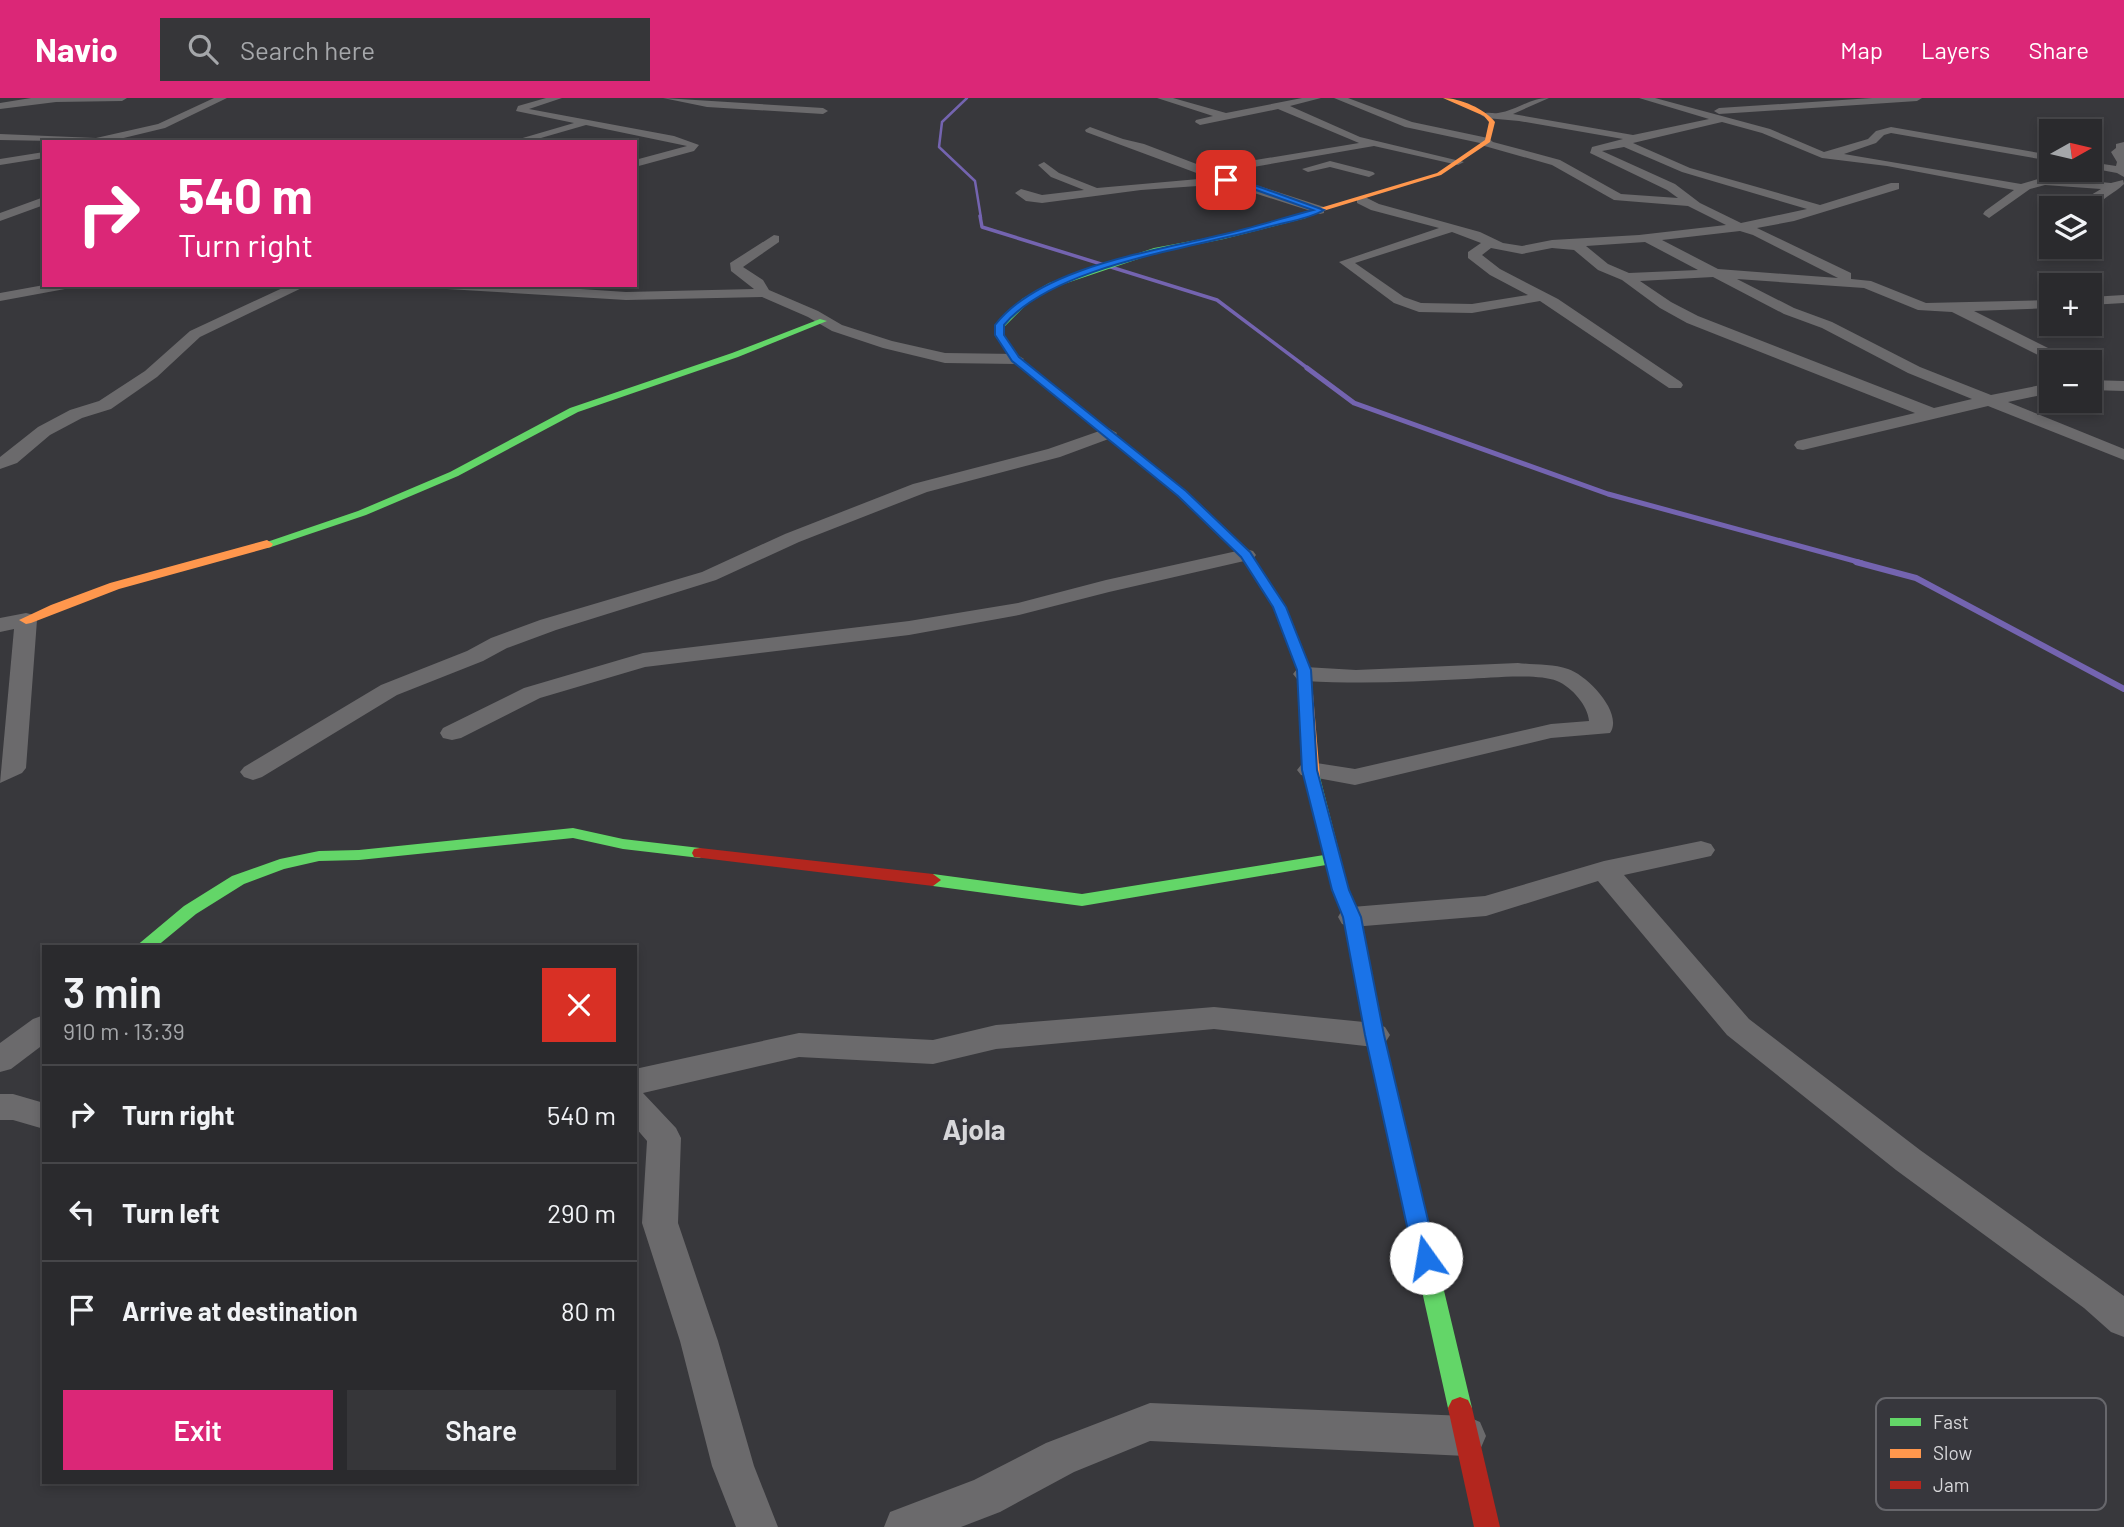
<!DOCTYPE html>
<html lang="en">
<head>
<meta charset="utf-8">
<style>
	body { margin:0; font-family:Barlow,sans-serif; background:#363639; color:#f1f3f6; height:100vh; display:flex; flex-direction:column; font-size:26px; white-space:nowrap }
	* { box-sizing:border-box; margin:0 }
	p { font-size:23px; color:#a5a7aa }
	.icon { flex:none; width:38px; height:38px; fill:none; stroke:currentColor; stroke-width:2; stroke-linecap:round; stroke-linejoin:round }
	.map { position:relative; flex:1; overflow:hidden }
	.side { position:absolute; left:42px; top:847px; width:595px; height:539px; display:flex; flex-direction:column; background:#2a2a2d; border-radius:0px; box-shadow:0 4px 10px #0003,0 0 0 2px #464649 }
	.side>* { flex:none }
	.guide { position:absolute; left:42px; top:42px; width:595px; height:147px; border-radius:0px; box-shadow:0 4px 10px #0003,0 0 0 2px #464649; background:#db2777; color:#fff; overflow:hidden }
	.needle { width:46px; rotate:82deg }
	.tools { position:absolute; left:2039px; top:21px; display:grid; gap:14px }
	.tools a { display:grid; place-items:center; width:63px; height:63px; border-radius:0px; background:#2a2a2d; box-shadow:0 4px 10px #0003,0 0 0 2px #464649; font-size:35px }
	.pin { position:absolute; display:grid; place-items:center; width:60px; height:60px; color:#fff; margin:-30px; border-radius:14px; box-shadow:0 4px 10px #0006 }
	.me { position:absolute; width:77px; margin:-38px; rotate:347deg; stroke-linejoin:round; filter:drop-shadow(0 0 5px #0008) }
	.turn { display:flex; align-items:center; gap:24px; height:147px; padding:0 21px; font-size:32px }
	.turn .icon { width:91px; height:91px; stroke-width:2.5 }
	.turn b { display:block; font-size:49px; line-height:60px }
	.round { display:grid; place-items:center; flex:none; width:74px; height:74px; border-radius:0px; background:#363639 }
	.head { display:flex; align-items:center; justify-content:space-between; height:119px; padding:0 21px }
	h1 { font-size:42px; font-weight:600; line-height:52px }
	.button { display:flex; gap:14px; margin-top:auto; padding:14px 21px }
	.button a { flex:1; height:80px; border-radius:0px; background:#db2777; color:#fff; font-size:28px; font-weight:600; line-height:80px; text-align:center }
	.button a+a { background:#363639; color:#f1f3f6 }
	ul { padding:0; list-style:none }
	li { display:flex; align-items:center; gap:21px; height:98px; padding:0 21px; border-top:2px solid #464649 }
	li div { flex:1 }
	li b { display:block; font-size:26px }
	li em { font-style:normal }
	header { display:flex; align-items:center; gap:42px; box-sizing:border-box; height:98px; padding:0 35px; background:#db2777; color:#fff }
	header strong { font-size:33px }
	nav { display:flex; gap:38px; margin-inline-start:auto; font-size:24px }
	.search { width:490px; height:63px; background:#363639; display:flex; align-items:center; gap:18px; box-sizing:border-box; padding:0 24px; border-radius:0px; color:#a5a7aa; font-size:26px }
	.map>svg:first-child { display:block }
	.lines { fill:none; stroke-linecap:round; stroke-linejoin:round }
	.stream-far3 { stroke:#7464b0; stroke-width:2.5 }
	.stream-far2 { stroke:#7464b0; stroke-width:3.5 }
	.stream-far1 { stroke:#7464b0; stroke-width:5 }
	.stream { stroke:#7464b0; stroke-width:6 }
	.street { fill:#6b6a6c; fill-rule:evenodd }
	.fast { fill:#63d668; fill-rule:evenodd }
	.slow { fill:#ff974d; fill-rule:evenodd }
	.jam { fill:#b3261e; fill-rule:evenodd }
	.route { fill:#1a73e8; stroke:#114b97; stroke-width:2 }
	.labels { text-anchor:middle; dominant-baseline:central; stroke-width:7; stroke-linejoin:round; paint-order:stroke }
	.near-quarter-label { font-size:28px; font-weight:bold; fill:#d7d7da; stroke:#37373d }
	.key { fill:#37373d; stroke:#67676c; stroke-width:2 }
	.key-label { font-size:19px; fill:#d7d7da }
</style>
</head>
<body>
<header>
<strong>Navio</strong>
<div class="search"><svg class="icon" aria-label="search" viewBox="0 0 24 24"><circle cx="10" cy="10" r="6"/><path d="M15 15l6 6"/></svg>Search here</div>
<nav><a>Map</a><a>Layers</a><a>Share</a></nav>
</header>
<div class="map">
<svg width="2124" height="1429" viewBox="0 0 2124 1429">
	<rect width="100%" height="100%" fill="#38383c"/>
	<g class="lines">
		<!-- stream-far3 -->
		<path class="stream-far3" d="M 967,0 L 942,24 L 939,49 L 975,83 L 981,120"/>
		<!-- stream-far2 -->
		<path class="stream-far2" d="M 980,118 L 982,129 L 1217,202 L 1310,272"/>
		<!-- stream-far1 -->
		<path class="stream-far1" d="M 1307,270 L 1354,305 L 1608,396 L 1862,465"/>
		<!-- stream -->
		<path class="stream" d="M 1856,464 L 1916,480 L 2124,591"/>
		<!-- street -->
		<g class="street">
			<path d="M 31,0 L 127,0 L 122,3 L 56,4 L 0,11 L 0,5 Z"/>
			<path d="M 214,0 L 227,0 L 165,30 L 107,44 L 0,42 L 0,36 L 96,40 L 158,26 Z"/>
			<path d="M 546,0 L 562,0 L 529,11 L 674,38 L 699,47 L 694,53 L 635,69 L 635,62 L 687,48 L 586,27 L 527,44 L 509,44 L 574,25 L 516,13 L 518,8 Z"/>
			<path d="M 663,0 L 823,10 L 828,13 L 823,16 L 707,9 Z"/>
			<path d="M 1157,0 L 1173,0 L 1226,15 L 1302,0 L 1321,0 L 1290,8 L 1360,39 L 1464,64 L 1458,67 L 1374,48 L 1219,75 L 1324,109 L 1324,115 L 1320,116 L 1226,86 L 1141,92 L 1042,105 L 1026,103 L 1015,95 L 1021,91 L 1042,97 L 1084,92 L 1051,79 L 1038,67 L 1044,64 L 1059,75 L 1097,90 L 1210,80 L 1086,34 L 1085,32 L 1090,29 L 1123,41 L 1144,46 L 1207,70 L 1359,45 L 1278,11 L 1200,27 L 1195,24 L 1196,22 L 1213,18 Z"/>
			<path d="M 1334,0 L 1348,0 L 1412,24 L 1488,40 L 1493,44 L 1560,62 L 1621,96 L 1678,100 L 1667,92 L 1590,55 L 1592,49 L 1623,41 L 1519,23 L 1486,20 L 1481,17 C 1488,13 1490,16 1498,15 C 1516,13 1529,0 1549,0 L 1513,16 L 1633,37 L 1709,21 L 1639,0 L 1655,0 L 1770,31 L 1824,54 L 1868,41 L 1876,33 L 1891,29 L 2051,57 L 2051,63 L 1891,35 L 1884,37 L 1876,45 L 1844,56 L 2021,86 L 2045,79 L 2111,85 L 2123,82 L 2124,86 C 2114,96 2102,99 2093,113 L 2083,110 L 2091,97 L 2101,91 L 2045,87 L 2030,91 L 1989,120 L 1983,116 L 1985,113 L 2014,92 L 1887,68 L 1822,60 L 1762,35 L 1722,24 L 1633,45 L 1690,70 L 1820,107 L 1891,85 L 1899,85 L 1899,91 L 1794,123 L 1757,130 L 1851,175 L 1851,181 L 1871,183 L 1926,205 L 2051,202 L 2051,210 L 1974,213 L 2070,261 L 2072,264 L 2052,264 L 1952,214 L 1918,212 L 1864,190 L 1737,181 L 1794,210 L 1832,224 L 1920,269 L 1991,297 L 2051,285 L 2051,295 L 2008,304 L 2124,351 L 2124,362 L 1988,308 L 1803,352 L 1797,351 L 1794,347 L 1797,343 L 1915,315 L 1687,225 L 1660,210 L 1622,182 L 1598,172 L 1574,152 L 1552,150 L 1522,156 L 1491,150 L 1482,157 L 1500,171 L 1558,201 L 1681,284 L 1683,287 L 1681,290 L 1669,290 L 1540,203 L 1472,215 L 1419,214 L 1394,205 L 1339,164 L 1439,130 L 1371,112 L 1357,105 L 1357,99 L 1365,99 L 1379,106 L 1480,134 L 1503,145 L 1522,148 L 1552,142 L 1639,137 L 1726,127 L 1688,108 L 1614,102 L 1552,67 L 1481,47 L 1480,45 L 1405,29 ZM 1624,49 L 1682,74 L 1807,111 L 1741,125 L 1700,105 L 1675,86 L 1602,53 ZM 1740,133 L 1753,137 L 1838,180 L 1718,171 L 1662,142 ZM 1452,134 L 1481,145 L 1468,154 L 1468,160 L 1490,177 L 1528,197 L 1472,206 L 1421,205 L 1404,199 L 1355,165 ZM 1645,144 L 1698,172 L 1629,175 L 1608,166 L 1586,148 ZM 1713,179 L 1784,216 L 1822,230 L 1908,275 L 1972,301 L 1934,310 L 1698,218 L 1671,204 L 1640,183 Z"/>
			<path d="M 1872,0 L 1922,0 L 1917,3 L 1719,16 L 1714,13 L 1719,10 Z"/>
			<path d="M 317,41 L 359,41 L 364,44 L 312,44 Z"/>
			<path d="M 2124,44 L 2124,79 L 2117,75 L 2090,70 L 2090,64 L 2116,68 L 2117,64 L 2111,54 L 2116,50 L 2116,46 Z"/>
			<path d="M 44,54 L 44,60 L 0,67 L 0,61 Z"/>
			<path d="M 1330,63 L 1373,74 L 1375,76 L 1369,79 L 1330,69 L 1308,74 L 1302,71 Z"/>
			<path d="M 44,99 L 44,107 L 0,123 L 0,115 Z"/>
			<path d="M 774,137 L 779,138 L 779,144 L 743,169 L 763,182 L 769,192 L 818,213 L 842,227 L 892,243 L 945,255 L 1016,256 L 1024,261 L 1016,266 L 945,265 L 883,250 L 832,233 L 808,219 L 762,199 L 626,202 L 447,191 L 440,187 L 521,187 L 626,194 L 754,191 L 731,173 L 730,165 Z"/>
			<path d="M 44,187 L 72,187 L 65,191 L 0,203 L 0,195 Z"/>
			<path d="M 289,187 L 308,187 L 200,239 L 157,279 L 111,311 L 82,320 L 50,337 L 17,365 L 0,371 L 0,359 L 38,329 L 70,312 L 99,303 L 145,273 L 190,233 Z"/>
			<path d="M 2124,197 L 2124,205 L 2090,207 L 2090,199 Z"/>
			<path d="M 2090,282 L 2124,283 L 2124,293 L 2090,292 Z"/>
			<path d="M 1108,330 L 1117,335 L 1114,339 L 1060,359 L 927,394 L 799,444 L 716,482 L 556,532 L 507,550 L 483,563 L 397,597 L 262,679 L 253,682 L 244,679 L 240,674 L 244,669 L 381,587 L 467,553 L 491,540 L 540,522 L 702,474 L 785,436 L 913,386 L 1048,351 Z"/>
			<path d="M 1246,451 L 1253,453 L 1256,457 L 1253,461 L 1109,494 L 1019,517 L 909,537 L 645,569 L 540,600 L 461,640 L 452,642 L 443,640 L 440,635 L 443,630 L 524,590 L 643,555 L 909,523 L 1018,505 L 1106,482 Z"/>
			<path d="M 26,515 L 34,517 L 37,522 L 26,670 L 22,675 L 0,685 L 14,531 L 0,534 L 0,520 Z"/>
			<path d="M 1518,565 C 1534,567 1553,566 1568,571 C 1587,577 1624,615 1610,635 L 1551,640 L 1355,687 L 1301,677 L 1297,672 L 1301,667 L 1310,664 L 1355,671 L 1551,626 L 1589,623 C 1588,608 1572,589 1557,583 C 1536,575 1490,580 1466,581 C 1412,584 1359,586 1305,583 L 1297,581 L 1293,576 L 1297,571 L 1305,569 L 1356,572 Z"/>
			<path d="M 1701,743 L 1711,746 L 1715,752 L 1711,758 L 1624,777 L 1749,921 L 1920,1052 L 2124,1198 L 2124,1239 L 2111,1234 L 2084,1210 L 1896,1072 L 1727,937 L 1598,783 L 1486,818 L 1352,829 L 1342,826 L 1338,819 L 1342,812 L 1352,809 L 1485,798 L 1604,763 Z"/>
			<path d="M 1214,909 L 1374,925 L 1385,929 L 1390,937 L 1385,945 L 1374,949 L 1214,931 L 996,951 L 933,966 L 799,959 L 643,995 L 676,1030 L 681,1040 L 678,1125 L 718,1243 L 754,1368 L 778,1429 L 736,1429 L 712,1368 L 680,1243 L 642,1125 L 647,1043 L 635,1029 L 635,971 L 799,935 L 933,942 L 996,927 Z"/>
			<path d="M 44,917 L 44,946 L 11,971 L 0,974 L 0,945 L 33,921 Z"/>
			<path d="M 0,996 L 13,996 L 44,1005 L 44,1031 L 13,1022 L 0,1022 Z"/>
			<path d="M 1150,1305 L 1466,1318 L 1480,1324 L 1486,1338 L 1480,1352 L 1466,1358 L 1150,1343 L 1074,1374 L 1000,1414 L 961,1429 L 884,1429 L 890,1414 L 974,1382 L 1046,1345 Z"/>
		</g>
		<!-- fast -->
		<g class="fast">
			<path d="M 1303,116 L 1306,120 L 1224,141 L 1159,154 L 1055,189 L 1028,205 L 1005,228 L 1005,238 L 1019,259 L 1186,393 L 1186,397 L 1178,397 L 1013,263 L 995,238 L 997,225 L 1022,201 L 1049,185 L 1154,150 L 1223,137 Z"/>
			<path d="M 820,221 L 827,223 L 738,259 L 578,314 L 458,378 L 366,417 L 271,449 L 267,450 L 261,446 L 358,413 L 450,374 L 570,310 L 732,255 Z"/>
			<path d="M 1312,674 L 1320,679 L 1349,792 L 1361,819 L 1383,937 L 1472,1310 L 1468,1318 L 1460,1321 L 1452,1318 L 1448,1310 L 1365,937 L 1343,819 L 1326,767 L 1082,808 L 933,788 L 925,782 L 933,776 L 1082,796 L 1324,757 L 1304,679 Z"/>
			<path d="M 573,730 L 623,741 L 700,750 L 708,755 L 700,760 L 623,751 L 573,740 L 359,762 L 319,763 L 284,771 L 244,786 L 196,816 L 156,849 L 135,849 L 184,808 L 232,778 L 280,761 L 319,753 L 359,752 Z"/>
		</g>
		<!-- slow -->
		<g class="slow">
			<path d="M 1443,0 C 1460,0 1485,11 1495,24 L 1490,44 L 1441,77 L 1300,120 L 1300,116 L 1437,75 L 1485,42 L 1489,24 L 1484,18 Z"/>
			<path d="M 1182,392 L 1186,393 L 1250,454 L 1286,509 L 1311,572 L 1320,679 L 1317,682 L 1307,682 L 1304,679 L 1297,572 L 1274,509 L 1241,459 L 1178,397 L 1176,395 Z"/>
			<path d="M 267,442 L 273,446 L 271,449 L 119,491 L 31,525 L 26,526 L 19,522 L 51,507 L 110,485 Z"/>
		</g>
		<!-- jam -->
		<g class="jam">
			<path d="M 700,750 L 933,776 L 941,782 L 933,788 L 694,759 L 692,755 L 694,751 Z"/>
			<path d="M 1460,1299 L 1468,1302 L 1472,1310 L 1500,1429 L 1474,1429 L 1448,1310 L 1452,1302 Z"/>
		</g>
	</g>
	<!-- route -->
	<path class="route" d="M 1224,81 L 1243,83 L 1324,112 C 1309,121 1286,124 1268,129 C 1194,150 1054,167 1004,227 L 1004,237 L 1019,259 L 1186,393 L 1250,454 L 1286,509 L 1311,572 L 1317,672 L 1349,792 L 1361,819 L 1384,937 L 1437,1160 L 1433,1166 L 1426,1169 L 1418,1166 L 1414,1160 L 1365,937 L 1343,819 L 1332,792 L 1302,672 L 1297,572 L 1273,509 L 1241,459 L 1178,398 L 1012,263 L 995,237 L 995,227 C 1041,168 1156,153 1225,136 C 1254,129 1283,120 1313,112 L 1239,86 L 1224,84 Z"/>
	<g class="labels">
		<!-- near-quarter labels -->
		<g class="near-quarter-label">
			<text x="974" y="1031">Ajola</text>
		</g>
	</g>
	<!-- legend -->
	<rect x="1876" y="1300" width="230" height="112" rx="10" class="key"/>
	<rect x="1890" y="1320" width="31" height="8" fill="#63d668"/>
	<rect x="1890" y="1351" width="31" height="9" fill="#ff974d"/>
	<rect x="1890" y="1383" width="31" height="8" fill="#b3261e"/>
	<g class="key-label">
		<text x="1933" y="1331">Fast</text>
		<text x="1933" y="1362">Slow</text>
		<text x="1933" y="1394">Jam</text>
	</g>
</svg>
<div class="tools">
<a><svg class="needle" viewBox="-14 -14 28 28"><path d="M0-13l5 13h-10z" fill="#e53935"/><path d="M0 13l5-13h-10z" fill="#a5a7aa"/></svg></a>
<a><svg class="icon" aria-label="layers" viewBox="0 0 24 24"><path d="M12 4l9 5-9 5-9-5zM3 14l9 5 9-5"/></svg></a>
<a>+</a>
<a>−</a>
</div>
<div class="pin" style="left:1226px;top:82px;background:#d93025"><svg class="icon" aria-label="arrive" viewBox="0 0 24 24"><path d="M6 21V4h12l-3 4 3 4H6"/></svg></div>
<svg class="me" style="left:1426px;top:1160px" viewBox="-20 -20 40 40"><circle r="19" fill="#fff"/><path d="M0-13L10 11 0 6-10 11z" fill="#1a73e8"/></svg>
<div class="guide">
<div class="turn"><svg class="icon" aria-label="right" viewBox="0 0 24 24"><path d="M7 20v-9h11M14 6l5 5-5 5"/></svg><div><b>540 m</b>Turn right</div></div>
</div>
<section class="side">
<div class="head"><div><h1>3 min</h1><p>910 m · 13:39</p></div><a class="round" style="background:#d93025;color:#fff"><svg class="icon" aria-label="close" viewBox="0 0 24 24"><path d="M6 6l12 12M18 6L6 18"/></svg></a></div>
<ul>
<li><svg class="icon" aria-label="right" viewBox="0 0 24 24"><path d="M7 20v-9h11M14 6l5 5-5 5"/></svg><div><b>Turn right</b></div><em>540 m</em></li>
<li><svg class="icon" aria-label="left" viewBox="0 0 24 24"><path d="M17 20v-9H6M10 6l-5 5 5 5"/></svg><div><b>Turn left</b></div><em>290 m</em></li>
<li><svg class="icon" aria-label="arrive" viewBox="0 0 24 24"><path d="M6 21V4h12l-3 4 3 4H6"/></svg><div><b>Arrive at destination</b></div><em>80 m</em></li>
</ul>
<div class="button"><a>Exit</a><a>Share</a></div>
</section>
</div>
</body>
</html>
